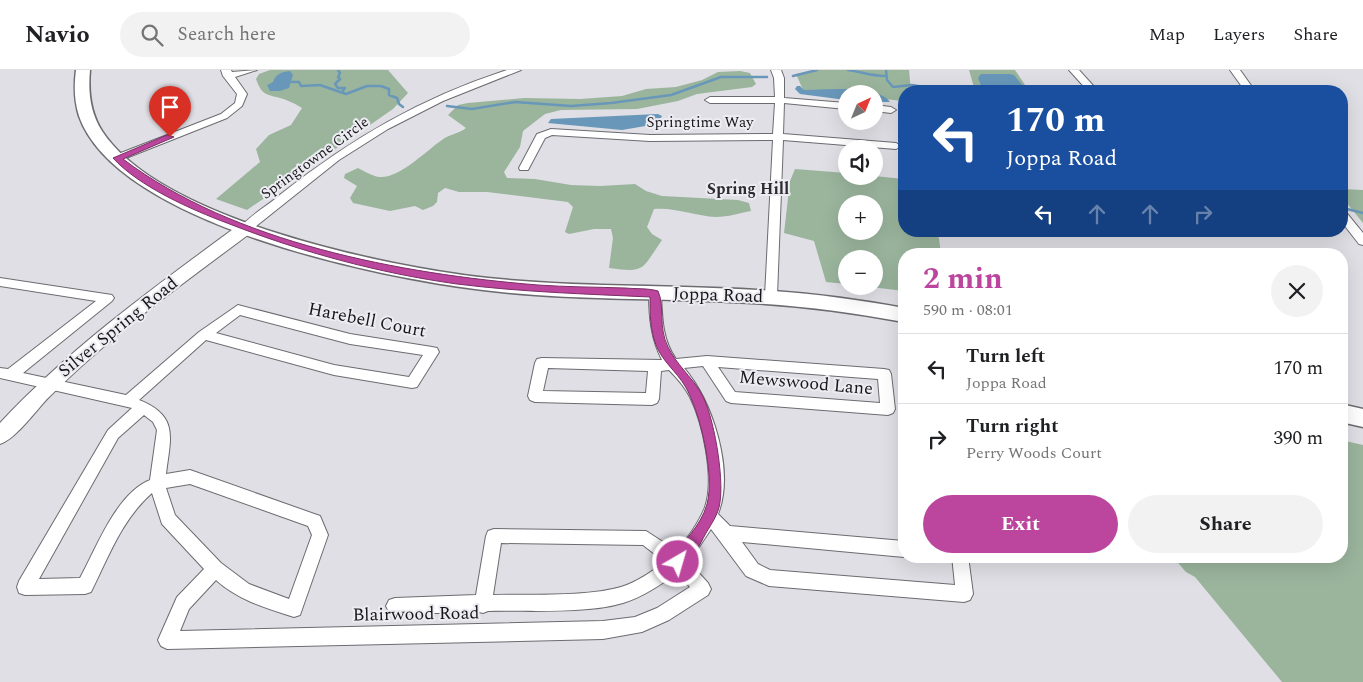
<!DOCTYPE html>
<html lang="en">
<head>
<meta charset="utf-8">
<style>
	body { margin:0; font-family:Spectral,serif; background:#f2f2f2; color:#202124; height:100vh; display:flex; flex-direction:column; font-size:19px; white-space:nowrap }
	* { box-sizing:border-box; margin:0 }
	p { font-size:16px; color:#757577 }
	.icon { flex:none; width:28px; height:28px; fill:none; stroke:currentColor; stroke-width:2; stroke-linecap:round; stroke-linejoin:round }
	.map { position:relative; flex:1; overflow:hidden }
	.panel { position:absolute; left:898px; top:178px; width:450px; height:315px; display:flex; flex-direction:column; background:#fff; border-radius:20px; box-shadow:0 5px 20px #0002 }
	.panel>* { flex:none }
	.top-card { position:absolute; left:898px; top:15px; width:450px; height:152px; border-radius:20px; box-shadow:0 5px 20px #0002; background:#1a4fa0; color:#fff; overflow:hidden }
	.needle { width:32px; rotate:43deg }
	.controls { position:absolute; left:838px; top:15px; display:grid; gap:10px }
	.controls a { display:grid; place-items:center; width:45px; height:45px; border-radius:50%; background:#fff; box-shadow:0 5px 20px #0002; font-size:25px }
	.pin { position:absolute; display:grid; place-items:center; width:42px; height:42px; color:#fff; margin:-51px -21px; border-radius:50% 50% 50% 0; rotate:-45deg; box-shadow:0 0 5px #0007 }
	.pin .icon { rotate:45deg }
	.me { position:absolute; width:55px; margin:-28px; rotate:38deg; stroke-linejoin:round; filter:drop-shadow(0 0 4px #0008) }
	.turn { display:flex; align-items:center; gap:18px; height:105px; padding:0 25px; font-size:22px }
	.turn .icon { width:65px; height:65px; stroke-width:2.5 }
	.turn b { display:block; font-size:35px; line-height:42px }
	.lanes { display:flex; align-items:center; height:48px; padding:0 25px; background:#0003; justify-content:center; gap:25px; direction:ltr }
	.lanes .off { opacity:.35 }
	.round { display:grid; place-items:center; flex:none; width:52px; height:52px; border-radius:26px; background:#f2f2f2 }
	.head { display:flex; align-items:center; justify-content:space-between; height:85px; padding:0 25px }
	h1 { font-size:30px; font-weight:700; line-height:38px; color:#bc469d }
	.button { display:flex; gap:10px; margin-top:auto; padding:10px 25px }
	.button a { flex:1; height:58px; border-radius:30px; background:#bc469d; color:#fff; font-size:20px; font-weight:700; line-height:58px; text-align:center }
	.button a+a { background:#f2f2f2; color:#202124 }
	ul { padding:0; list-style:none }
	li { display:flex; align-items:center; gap:15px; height:70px; padding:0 25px; border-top:1px solid #e0e0e0 }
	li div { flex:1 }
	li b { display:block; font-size:19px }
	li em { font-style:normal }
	header { display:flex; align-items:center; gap:30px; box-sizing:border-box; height:70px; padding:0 25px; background:#fff; border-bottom:1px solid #e0e0e0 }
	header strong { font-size:24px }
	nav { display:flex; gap:28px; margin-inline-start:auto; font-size:18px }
	.search { width:350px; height:45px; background:#f2f2f2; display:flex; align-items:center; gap:12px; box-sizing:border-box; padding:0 18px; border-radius:28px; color:#757577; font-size:19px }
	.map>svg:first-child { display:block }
	.green { fill:#9bb59d; fill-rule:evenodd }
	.water { fill:#6897b9 }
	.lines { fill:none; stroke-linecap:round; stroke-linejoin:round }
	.stream { stroke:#6897b9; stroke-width:2.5 }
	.street-casing { stroke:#6c6b70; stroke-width:2 }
	.secondary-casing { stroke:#6c6b70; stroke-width:2 }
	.primary-casing { stroke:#6c6b70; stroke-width:3 }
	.street { fill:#fff; fill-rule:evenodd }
	.secondary { fill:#fff; fill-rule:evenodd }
	.primary { fill:#fff; fill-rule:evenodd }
	.route { fill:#bc469d; stroke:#7a2e66 }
	.labels { text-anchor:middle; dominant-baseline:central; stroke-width:4; stroke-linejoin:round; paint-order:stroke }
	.far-street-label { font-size:15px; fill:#171719; stroke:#ececf2 }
	.far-neighbourhood-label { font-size:16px; font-weight:bold; fill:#2c2c30; stroke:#ececf2 }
	.street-label { font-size:18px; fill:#171719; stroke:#ececf2 }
</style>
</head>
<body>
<header>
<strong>Navio</strong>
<div class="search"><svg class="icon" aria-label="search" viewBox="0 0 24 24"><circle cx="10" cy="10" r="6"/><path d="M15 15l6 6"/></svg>Search here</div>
<nav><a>Map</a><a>Layers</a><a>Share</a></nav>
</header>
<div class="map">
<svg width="1363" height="612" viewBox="0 0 1363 612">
	<rect width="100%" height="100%" fill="#dfdfe5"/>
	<!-- green -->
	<g class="green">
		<path d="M 270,0 L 388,0 L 408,23 L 393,39 L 247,140 L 216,129 L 260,92 L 256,79 L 269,65 L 291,55 L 302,38 C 296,34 287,30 280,28 C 265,24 262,25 256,9 L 259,4 Z"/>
		<path d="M 819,0 L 909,0 L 911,21 L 904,21 L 904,31 L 874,28 L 874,24 L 804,22 L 796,4 Z"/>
		<path d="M 969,0 L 1015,0 L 1029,21 L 975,21 Z"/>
		<path d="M 740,1 L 750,3 L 756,14 L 752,17 L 697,24 L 678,31 L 637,39 L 561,40 L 545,44 L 523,61 L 520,77 L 504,102 L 507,108 L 535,109 L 571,115 L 600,116 L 635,114 L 646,121 L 662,126 L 738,130 L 749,133 L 751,141 C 740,143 728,147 716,147 C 695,146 675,137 654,139 L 647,157 L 652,164 L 662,170 C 641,200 646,203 609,198 L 613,168 L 611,159 L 594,159 L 569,164 L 565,162 L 573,137 L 568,132 L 487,122 L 459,122 L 445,118 L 438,123 L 437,132 L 433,136 L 423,140 L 415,136 L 390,141 L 353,133 L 350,128 L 357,116 L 344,108 L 345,104 L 358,98 C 364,101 372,106 379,107 C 399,109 427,80 442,70 C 449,64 459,64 466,58 L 448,45 L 458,35 L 468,33 L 524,28 L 580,29 L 622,26 L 646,19 L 676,17 L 702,10 L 718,2 Z"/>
		<path d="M 795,99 L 846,103 L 846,106 L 874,106 L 904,109 L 904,161 L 938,161 L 941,184 L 904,184 L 904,221 L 862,216 L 874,216 L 874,189 L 846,189 L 846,214 L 826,212 L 814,171 L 784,163 L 790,111 ZM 846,134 L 874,134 L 874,161 L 846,161 Z"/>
		<path d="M 1341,119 L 1363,120 L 1363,153 L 1341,126 Z"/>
		<path d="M 1341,370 L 1363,375 L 1363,612 L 1282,612 L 1195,507 L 1186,502 L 1172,486 L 1341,486 Z"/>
	</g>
	<!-- water -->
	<g class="water">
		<path d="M 290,1 L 293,5 L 289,18 L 280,21 L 270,21 L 267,15 L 273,12 C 276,4 281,2 290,1 Z"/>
		<path d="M 981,4 L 1010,4 L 1014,5 L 1027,21 L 986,20 L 982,18 L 978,8 Z"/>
		<path d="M 797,16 L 800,16 L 804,20 C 824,20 878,14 890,32 L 874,32 L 874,24 L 846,24 L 846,30 L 800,24 L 795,19 Z"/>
		<path d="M 658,44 L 662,46 L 657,54 L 622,60 L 548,53 L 551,49 Z"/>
	</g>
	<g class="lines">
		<!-- stream -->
		<g class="stream">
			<path d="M 338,0 L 340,3 L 338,7 L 340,9 L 335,14 L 338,18 L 345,18 L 342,22"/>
			<path d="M 848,0 C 862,2 871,6 885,6"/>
			<path d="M 886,0 L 887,10 L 893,17 L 912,15 L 941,20"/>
			<path d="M 793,6 L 817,0"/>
			<path d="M 292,12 L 299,12 L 301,16 L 320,15 L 346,24 L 367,16 L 381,16 L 389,19 L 389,25 L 397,28 L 399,34 L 403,37"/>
			<path d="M 447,36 L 472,39 L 515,32 L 571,36 L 611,33 L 671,25 L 721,7 L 767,7"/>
			<path d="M 1343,138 L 1363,143"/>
		</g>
		<!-- street casing -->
		<g class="street-casing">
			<g id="street">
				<path d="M 221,0 L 231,0 L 232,2 L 257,0 L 235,7 L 247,24 L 242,36 L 227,48 L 121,90 L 113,90 L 112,88 L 113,86 L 221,44 L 235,33 L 237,24 L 223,6 Z"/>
				<path d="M 507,0 L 521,0 L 443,31 L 388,59 L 339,90 L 250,161 L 246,162 L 240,158 C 250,145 269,135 281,124 C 352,68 421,28 507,0 Z"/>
				<path d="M 771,0 L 781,0 L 784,8 L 784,28 L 846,33 L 846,39 L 784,33 L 783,64 L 896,73 L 901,76 L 896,79 L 783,70 L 777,226 L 775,229 L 771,230 L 765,226 L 773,70 L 650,71 L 552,65 L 545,68 L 528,100 L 520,100 L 519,98 L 537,64 L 551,59 L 650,65 L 773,64 L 775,33 L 710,33 L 705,30 L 710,27 L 775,27 L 774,8 Z"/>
				<path d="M 1069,0 L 1079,0 L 1098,21 L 1088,21 Z"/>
				<path d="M 1230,0 L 1240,0 L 1255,21 L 1245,21 Z"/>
				<path d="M 874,35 L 891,37 L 896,40 L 891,43 L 874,41 Z"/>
				<path d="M 1341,140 L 1345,141 L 1363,163 L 1363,175 L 1359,174 L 1341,151 Z"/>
				<path d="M 0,208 L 112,225 L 114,228 L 112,231 L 23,303 L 126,325 L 199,262 L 238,235 L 350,264 L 432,277 L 437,278 L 439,282 L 417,317 L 412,318 L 334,305 L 206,270 L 139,330 C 180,346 170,369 166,404 L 190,400 L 320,446 L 328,465 L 300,545 L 294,547 C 266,538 238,530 216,510 L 189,539 L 180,561 L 603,551 L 635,547 L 657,538 L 690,517 L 677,503 C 660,515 643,527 623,533 C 587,544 527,540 488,541 L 483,543 L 479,542 L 395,544 L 389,542 L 386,536 L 389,530 L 395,528 L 476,525 L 486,466 L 488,461 L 494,459 L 646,461 L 677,481 C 688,467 699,453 705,437 C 715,409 703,353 690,327 C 685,317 677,308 669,300 L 661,301 L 659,329 L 657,333 L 652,335 L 535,332 L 530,330 L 528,326 L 535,293 L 537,289 L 542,288 L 662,290 C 651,269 649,247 649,223 L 655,219 L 661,223 C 662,246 662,270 676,289 L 707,286 L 884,299 L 889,300 L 891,304 L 895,339 L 893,343 L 888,345 L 731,333 L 726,331 L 703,296 L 684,298 C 713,332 735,401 718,444 L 730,456 L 904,471 L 904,487 L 742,472 L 758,494 L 770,500 L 955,515 L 952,486 L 968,486 L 973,524 L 970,530 L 964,532 L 769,516 L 746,506 L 711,459 L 689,492 L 708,513 L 711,519 L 708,525 L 669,550 L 642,562 L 603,569 L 167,579 L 161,576 L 158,570 L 177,527 L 204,499 L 162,454 L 152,423 C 122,449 108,488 91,522 L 85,524 L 25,525 L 19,523 L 17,517 L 19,511 L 108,360 L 132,338 L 0,308 L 0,298 L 8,299 L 96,231 L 0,216 ZM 240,245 L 350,274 L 423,285 L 409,307 L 334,295 L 216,263 ZM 718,297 L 878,309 L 880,333 L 735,322 ZM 548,298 L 648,301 L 646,323 L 543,321 ZM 144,345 L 153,352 L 157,360 L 150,410 C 116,424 97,477 80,508 L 39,509 L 118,368 ZM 190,414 L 308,456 L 312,465 L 289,529 L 249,514 L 221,493 L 175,445 L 166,418 ZM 501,473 L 643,475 L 665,492 C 651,502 637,512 621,517 C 587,527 530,524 493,525 Z"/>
			</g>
		</g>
		<!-- secondary casing -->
		<g class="secondary-casing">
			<path id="secondary" d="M 246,153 L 252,154 L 254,158 L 252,162 C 182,214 111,265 49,327 C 36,340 16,369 0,374 L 0,353 C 72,276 156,216 240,154 Z"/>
		</g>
		<!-- primary casing -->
		<g class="primary-casing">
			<g id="primary">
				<path d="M 76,0 L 90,0 C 88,22 90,42 102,61 C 160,150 387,197 488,208 C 583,218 678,214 773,221 C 817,224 861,230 904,238 L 904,252 C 846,241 788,234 729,232 C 647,228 565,230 483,220 C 381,208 117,154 79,46 C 74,30 74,16 76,0 Z"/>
				<path d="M 1341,334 L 1363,339 L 1363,357 L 1341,352 Z"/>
			</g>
		</g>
		<!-- street -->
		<use href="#street" class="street"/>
		<!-- secondary -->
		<use href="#secondary" class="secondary"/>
		<!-- primary -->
		<use href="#primary" class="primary"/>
	</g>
	<!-- route -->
	<path class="route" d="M 167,65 L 174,67 L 123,89 C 234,173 401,204 538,215 C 566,217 596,217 625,218 C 635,219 648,218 658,221 C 665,236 658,257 668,277 C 676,294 691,306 701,323 C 714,345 724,407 720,432 C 719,443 712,453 706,463 C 700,474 691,494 678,498 L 674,496 L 672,492 C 681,472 701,457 707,434 C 715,405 700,341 685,316 C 676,301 662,291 656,275 C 650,259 650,244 650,227 C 585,224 521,222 457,214 C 378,203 301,182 227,153 C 192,140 138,116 113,88 Z"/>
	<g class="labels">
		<!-- far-street labels -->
		<g class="far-street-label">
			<text x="700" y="52">Springtime Way</text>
			<text transform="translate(315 88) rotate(-36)">Springtowne Circle</text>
		</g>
		<!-- far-neighbourhood labels -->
		<g class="far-neighbourhood-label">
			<text x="748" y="119">Spring Hill</text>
		</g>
		<!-- street labels -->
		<g class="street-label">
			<text transform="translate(718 225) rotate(2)">Joppa Road</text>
			<text transform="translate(367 250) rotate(11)">Harebell Court</text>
			<text transform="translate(118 257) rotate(-39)">Silver Spring Road</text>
			<text transform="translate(806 313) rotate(5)">Mewswood Lane</text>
			<text transform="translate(416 544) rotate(-1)">Blairwood Road</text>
		</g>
	</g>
</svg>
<div class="controls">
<a><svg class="needle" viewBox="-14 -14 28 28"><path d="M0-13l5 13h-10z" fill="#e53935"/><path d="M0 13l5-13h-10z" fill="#757577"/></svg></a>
<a><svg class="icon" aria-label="sound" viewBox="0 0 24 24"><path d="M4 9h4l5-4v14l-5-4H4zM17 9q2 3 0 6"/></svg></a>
<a>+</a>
<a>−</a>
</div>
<div class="pin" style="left:170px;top:67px;background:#d93025"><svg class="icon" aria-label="arrive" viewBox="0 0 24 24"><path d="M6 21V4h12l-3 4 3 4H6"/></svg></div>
<svg class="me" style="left:678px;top:492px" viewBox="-20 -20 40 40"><circle r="17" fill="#bc469d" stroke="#fff" stroke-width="3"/><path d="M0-11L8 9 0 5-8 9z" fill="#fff"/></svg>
<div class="top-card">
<div class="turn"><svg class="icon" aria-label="left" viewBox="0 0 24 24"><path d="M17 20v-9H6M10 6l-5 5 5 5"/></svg><div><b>170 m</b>Joppa Road</div></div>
<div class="lanes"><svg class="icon" aria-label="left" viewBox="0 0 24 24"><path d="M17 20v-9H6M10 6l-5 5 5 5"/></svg><svg class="icon off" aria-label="ahead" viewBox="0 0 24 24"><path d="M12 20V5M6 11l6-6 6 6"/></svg><svg class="icon off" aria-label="ahead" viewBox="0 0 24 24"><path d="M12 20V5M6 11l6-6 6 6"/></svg><svg class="icon off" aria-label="right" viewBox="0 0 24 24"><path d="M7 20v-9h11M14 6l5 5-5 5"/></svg></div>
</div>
<section class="panel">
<div class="head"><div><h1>2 min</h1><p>590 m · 08:01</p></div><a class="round"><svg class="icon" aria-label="close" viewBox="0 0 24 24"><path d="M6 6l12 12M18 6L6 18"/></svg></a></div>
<ul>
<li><svg class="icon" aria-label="left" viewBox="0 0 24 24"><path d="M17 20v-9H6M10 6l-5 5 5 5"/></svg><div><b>Turn left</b><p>Joppa Road</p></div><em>170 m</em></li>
<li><svg class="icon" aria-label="right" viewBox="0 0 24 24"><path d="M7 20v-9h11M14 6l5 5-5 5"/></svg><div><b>Turn right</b><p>Perry Woods Court</p></div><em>390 m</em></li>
</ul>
<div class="button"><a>Exit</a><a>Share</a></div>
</section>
</div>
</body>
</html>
